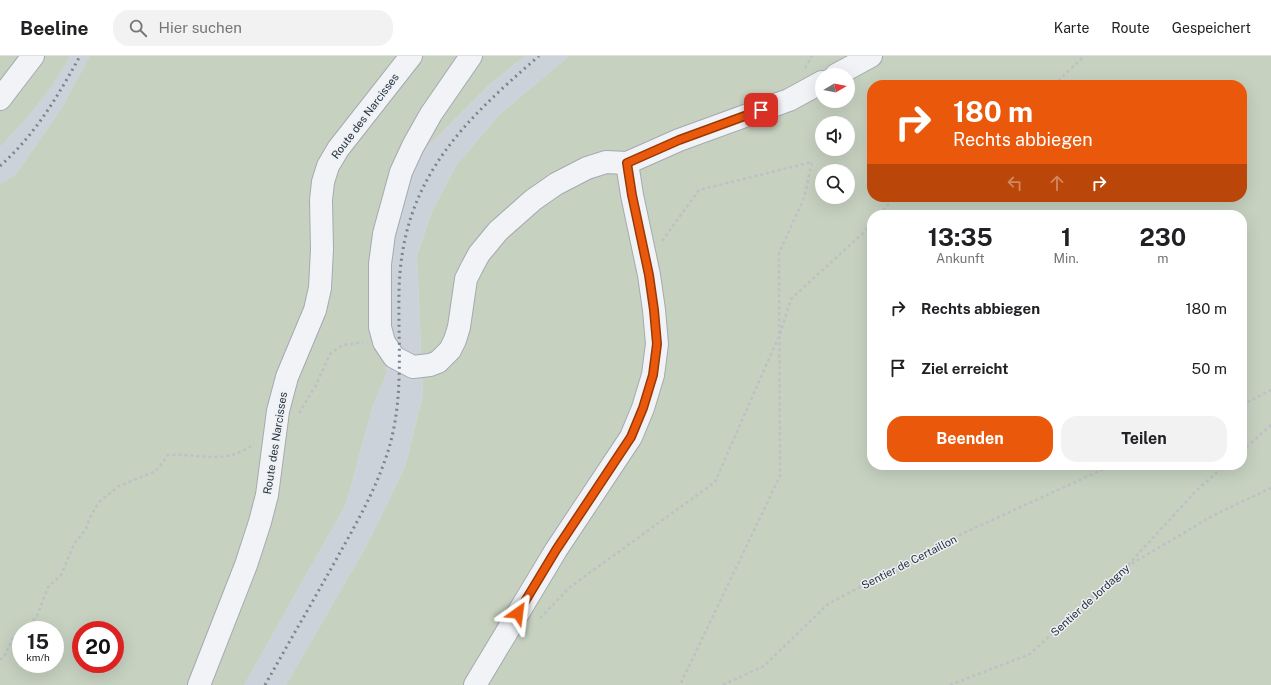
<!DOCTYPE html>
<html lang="de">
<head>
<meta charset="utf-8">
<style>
	body { margin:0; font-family:"Public Sans",sans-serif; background:#f2f2f2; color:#202124; height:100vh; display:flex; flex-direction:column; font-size:15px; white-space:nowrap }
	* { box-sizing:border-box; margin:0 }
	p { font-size:13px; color:#757577 }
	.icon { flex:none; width:22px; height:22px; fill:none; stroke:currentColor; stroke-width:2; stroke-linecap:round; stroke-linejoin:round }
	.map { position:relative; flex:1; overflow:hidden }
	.side { position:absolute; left:867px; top:154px; width:380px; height:260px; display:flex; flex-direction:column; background:#fff; border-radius:16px; box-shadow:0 4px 16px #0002 }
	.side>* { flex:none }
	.hud { position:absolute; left:867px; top:24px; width:380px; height:122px; border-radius:16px; box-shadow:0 4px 16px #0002; background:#ea580c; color:#fff; overflow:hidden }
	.needle { width:26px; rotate:80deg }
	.buttons { position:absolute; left:815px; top:12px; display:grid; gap:8px }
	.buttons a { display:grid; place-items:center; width:40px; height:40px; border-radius:50%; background:#fff; box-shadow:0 4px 16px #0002; font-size:20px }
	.speed { position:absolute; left:12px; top:565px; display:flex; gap:8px; font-size:20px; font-weight:700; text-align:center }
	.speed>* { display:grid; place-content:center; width:52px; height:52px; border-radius:50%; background:#fff; box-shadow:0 4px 16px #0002; line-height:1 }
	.speed small { font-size:10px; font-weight:400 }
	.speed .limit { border:6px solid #d22; background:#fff; color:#111 }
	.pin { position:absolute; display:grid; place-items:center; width:34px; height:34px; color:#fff; margin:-17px; border-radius:8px; box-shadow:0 2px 6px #0006 }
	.me { position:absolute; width:44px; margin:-22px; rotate:31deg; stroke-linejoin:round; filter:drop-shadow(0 0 3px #0008) }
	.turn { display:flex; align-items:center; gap:14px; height:84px; padding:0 20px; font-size:18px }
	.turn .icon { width:52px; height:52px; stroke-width:2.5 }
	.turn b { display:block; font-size:28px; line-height:34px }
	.lanes { display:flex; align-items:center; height:38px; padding:0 20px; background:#0003; justify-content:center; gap:20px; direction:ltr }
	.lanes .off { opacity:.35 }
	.eta { display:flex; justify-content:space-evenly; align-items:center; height:68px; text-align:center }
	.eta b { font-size:24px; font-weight:700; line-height:28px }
	.cta { display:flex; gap:8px; margin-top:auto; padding:8px 20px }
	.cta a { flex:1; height:46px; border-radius:16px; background:#ea580c; color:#fff; font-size:16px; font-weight:700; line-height:46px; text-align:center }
	.cta a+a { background:#f2f2f2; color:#202124 }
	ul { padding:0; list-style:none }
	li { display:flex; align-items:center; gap:12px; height:60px; padding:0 20px }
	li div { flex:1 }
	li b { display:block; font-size:15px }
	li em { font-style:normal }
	header { display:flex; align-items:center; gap:24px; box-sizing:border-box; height:56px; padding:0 20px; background:#fff; border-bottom:1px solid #e0e0e0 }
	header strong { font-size:19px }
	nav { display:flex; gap:22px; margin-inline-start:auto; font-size:14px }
	.search { width:280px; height:36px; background:#f2f2f2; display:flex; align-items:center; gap:10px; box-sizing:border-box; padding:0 14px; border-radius:16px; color:#757577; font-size:15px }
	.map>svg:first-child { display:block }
	.built { fill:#ccd2d9 }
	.green { fill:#c6d1c0; fill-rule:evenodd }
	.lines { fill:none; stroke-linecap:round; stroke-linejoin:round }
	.minor-casing { stroke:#a4aab1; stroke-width:24 }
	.path { stroke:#bdc1c6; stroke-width:2.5; stroke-dasharray:3 3; stroke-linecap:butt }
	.minor { stroke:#f1f3f6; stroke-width:22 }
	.rail { stroke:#788490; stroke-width:3; stroke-dasharray:2 4; stroke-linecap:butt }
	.route-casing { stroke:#983908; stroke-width:10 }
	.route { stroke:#ea580c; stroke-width:7 }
	.labels { text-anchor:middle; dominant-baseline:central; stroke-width:3; stroke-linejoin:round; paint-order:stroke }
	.street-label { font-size:11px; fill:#28323d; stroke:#edf1f5 }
</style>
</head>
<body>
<header>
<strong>Beeline</strong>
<div class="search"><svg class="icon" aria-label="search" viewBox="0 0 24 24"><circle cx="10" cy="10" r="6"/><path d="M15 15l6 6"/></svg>Hier suchen</div>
<nav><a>Karte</a><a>Route</a><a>Gespeichert</a></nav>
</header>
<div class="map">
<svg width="1271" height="629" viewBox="0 0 1271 629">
	<rect width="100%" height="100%" fill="#dee3e7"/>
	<!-- built -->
	<g class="built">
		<path d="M 70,0 L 90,0 L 61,53 L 17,117 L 0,129 L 0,91 L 32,56 L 52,30 Z"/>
		<path d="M 525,0 L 569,0 L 498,60 L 456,110 L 431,158 L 417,200 L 423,339 L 405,411 L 367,489 L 286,629 L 244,629 L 346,448 L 373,349 L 386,319 L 386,210 L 416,102 L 490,28 Z"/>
	</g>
	<!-- green -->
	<g class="green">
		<path d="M 0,0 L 70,0 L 52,30 L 32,56 L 0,91 Z"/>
		<path d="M 90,0 L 525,0 L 490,28 L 416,102 L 386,210 L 385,270 L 386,319 L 373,349 L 346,448 L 244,629 L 0,629 L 0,129 L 17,117 L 61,53 ZM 21,574 L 55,574 L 55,608 L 21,608 ZM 81,574 L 115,574 L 115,608 L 81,608 Z"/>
		<path d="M 569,0 L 1271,0 L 1271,629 L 286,629 L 367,489 L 405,411 L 423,339 L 417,200 L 431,158 L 456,110 L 498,60 ZM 822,19 L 848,19 L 848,45 L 822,45 ZM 872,29 L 1242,29 L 1242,141 L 872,141 ZM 822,67 L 848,67 L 848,93 L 822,93 ZM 822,115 L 848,115 L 848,141 L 822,141 ZM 872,159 L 1242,159 L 1242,409 L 872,409 Z"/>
	</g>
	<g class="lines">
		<!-- minor casing -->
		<g class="minor-casing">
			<g id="minor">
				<path d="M 471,0 L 431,58 L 413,90 L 401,116 L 384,178 L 380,208 L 380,271 L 384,286 L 394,301 L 413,311 L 430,309 L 438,306 L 450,294 L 455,284 L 459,271 L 466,223 L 472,211 L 479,198 L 498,175 L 533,144 L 556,128 L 587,112 L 606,106 L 627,107 L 679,84 L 789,44 L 822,26"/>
				<path d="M 836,19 L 871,0"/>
				<path d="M 0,43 L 33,0"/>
				<path d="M 199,629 L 246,509 L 260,466 L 267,439 L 278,355 L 287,321 L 315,254 L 320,232 L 322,193 L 321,144 L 323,126 L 328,110 L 338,93 L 411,0"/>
				<path d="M 475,629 L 556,494 L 631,381 L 643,352 L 653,319 L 657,288 L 654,254 L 649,219 L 632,139 L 627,107"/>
			</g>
		</g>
		<!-- path -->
		<g class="path">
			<path d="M 805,12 L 812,0"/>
			<path d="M 1054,29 L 1084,0"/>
			<path d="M 879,159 L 891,145 L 898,141"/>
			<path d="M 662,185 L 699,134 L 812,106 L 804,142 L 779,197 L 780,420 L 680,629"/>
			<path d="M 780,278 L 791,243 L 863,177 L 872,167"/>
			<path d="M 1242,349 L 1271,334"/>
			<path d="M 299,357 L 316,329 L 330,298 L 343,289 L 363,286"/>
			<path d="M 1242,395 L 1271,369"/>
			<path d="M 1128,509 L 1196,435 L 1225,409"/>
			<path d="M 540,562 L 570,531 L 715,426 L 778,282"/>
			<path d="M 25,574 L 37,560 L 48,531 L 61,519 L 74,488 L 86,473 L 91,459 L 99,446 L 119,430 L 156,415 L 168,399 C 201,397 224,410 254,388"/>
			<path d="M 0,603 L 3,603 L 13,582 L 21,577"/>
			<path d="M 723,629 L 764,610 L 828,548 L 940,488 L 1112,409"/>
			<path d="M 950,629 L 1030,598 L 1126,511 L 1214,459 L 1271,432"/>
		</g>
		<!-- minor -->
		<use href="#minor" class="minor"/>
		<!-- rail -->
		<g class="rail">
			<path d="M 0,110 C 35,79 58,40 80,0"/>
			<path d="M 265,629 C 287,590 310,550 332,511 C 353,473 376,435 389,392 C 404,341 398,289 399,236 C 401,126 460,68 539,0"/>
		</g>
	</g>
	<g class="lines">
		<!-- route casing -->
		<g class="route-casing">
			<path id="route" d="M 518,557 L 556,494 L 631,381 L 643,352 L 653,319 L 657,288 L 654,254 L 649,219 L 632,139 L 627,107 L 679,84 L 761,54"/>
		</g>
		<!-- route -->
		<use href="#route" class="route"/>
	</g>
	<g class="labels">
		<!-- street labels -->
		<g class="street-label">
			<text transform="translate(365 60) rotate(-53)">Route des Narcisses</text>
			<text transform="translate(275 387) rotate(-81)">Route des Narcisses</text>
			<text transform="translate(909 506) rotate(-27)">Sentier de Certaillon</text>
			<text transform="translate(1090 544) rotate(-42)">Sentier de Jordagny</text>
		</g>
	</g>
</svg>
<div class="buttons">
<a><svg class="needle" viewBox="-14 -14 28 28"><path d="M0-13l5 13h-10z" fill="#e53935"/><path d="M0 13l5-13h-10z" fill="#757577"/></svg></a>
<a><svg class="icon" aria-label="sound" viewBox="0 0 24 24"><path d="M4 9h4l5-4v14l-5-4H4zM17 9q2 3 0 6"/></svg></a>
<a><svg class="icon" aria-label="search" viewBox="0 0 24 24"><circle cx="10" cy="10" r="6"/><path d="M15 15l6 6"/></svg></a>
</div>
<div class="speed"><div>15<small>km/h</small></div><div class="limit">20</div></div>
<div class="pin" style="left:761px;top:54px;background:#d93025"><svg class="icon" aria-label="arrive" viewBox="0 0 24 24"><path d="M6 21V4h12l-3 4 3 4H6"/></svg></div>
<svg class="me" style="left:518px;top:557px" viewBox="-20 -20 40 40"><path d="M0-17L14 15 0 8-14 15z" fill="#ea580c" stroke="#fff" stroke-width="4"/></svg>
<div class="hud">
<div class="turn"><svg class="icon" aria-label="right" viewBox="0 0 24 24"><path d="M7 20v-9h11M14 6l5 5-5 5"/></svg><div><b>180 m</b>Rechts abbiegen</div></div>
<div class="lanes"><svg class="icon off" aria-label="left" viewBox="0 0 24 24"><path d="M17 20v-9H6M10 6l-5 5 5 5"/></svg><svg class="icon off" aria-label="ahead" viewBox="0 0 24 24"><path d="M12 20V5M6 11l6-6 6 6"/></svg><svg class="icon" aria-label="right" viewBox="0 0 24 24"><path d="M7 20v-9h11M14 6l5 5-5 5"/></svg></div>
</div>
<section class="side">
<div class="eta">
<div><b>13:35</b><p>Ankunft</p></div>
<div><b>1</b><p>Min.</p></div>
<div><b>230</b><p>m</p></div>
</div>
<ul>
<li><svg class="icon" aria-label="right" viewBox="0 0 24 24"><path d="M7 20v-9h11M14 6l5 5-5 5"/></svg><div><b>Rechts abbiegen</b></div><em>180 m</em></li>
<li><svg class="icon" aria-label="arrive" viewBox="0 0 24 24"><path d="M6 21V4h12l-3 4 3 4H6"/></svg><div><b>Ziel erreicht</b></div><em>50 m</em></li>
</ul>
<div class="cta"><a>Beenden</a><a>Teilen</a></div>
</section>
</div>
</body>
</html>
